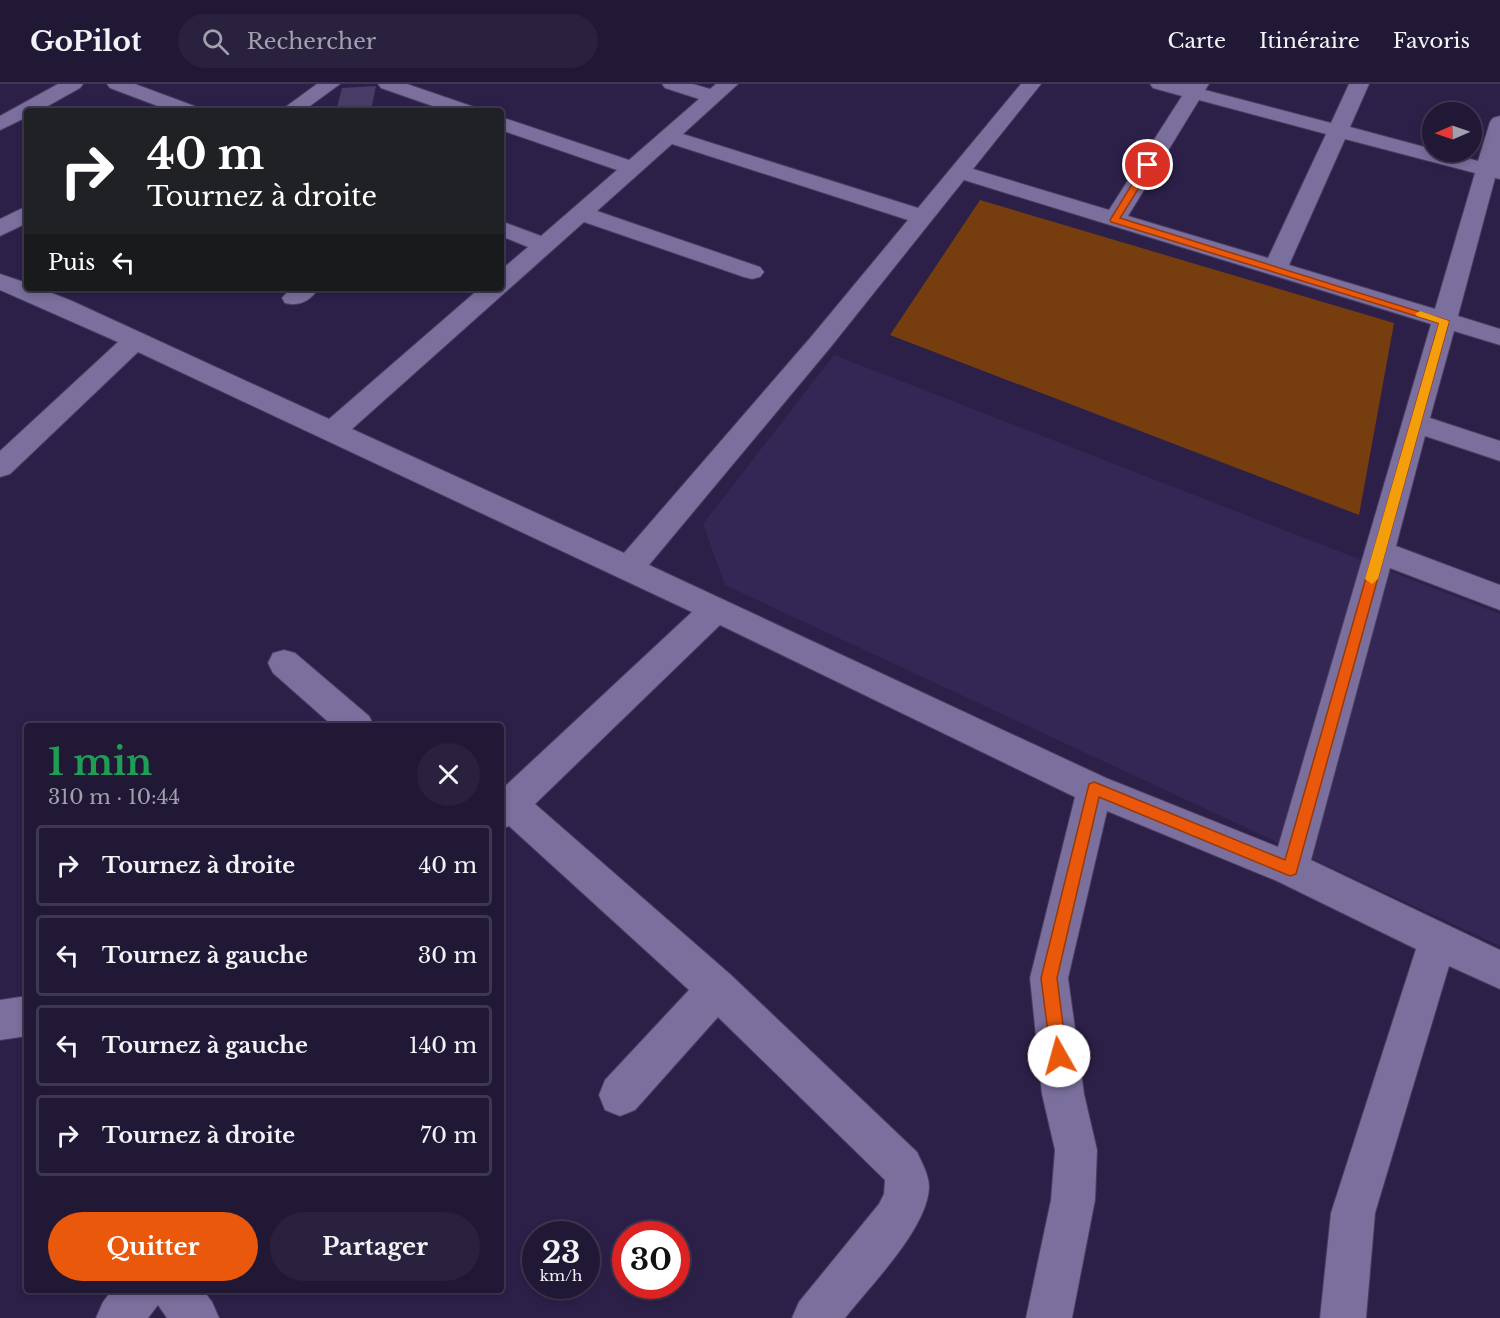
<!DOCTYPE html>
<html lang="fr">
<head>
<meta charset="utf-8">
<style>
	body { margin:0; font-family:"Libre Baskerville",serif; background:#29213e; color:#f1f3f6; height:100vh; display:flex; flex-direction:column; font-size:22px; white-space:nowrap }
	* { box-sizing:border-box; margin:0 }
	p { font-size:20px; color:#a2a0ad }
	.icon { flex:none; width:33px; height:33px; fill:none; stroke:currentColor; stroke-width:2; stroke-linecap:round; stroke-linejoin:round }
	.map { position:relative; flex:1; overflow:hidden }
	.panel { position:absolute; left:24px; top:639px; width:480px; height:570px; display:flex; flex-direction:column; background:#211836; border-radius:6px; box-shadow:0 3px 9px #0003,0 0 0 2px #3e3751 }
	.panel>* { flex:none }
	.banner { position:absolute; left:24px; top:24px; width:480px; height:183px; border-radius:6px; box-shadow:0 3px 9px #0003,0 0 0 2px #3e3751; background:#202124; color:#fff; overflow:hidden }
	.needle { width:39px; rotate:268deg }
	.controls { position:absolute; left:1422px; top:18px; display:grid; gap:12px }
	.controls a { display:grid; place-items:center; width:60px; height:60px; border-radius:50%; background:#211836; box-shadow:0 3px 9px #0003,0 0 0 2px #3e3751; font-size:30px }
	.speed { position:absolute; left:522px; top:1137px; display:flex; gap:12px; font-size:30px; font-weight:700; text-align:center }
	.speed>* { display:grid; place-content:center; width:78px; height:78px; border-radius:50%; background:#211836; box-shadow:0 3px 9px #0003,0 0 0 2px #3e3751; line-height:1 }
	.speed small { font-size:15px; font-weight:400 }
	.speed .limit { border:9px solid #d22; background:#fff; color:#111 }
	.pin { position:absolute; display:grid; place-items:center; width:51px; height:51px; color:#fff; margin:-26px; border:3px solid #fff; border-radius:50%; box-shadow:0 2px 6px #0007 }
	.me { position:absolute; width:66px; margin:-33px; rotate:353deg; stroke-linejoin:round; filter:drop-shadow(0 0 4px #0008) }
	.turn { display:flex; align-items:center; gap:21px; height:126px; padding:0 24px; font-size:27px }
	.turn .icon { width:78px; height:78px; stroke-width:2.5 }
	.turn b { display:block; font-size:42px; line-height:51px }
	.then { display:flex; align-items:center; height:57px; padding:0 24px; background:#0003; gap:12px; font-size:22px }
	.round { display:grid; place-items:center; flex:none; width:63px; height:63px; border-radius:32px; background:#29213e }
	.headline { display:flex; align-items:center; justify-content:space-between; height:102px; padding:0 24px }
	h1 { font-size:36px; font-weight:700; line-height:45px; color:#1e9e55 }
	.button { display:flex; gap:12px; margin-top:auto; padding:12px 24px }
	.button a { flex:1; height:69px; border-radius:36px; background:#ea580c; color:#fff; font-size:24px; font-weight:700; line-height:69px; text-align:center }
	.button a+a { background:#29213e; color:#f1f3f6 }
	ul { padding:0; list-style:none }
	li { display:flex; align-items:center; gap:18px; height:81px; margin:0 12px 9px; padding:0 12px; border:3px solid #3e3751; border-radius:6px }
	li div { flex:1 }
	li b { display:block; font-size:22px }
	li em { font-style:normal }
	header { display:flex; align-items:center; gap:36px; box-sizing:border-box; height:84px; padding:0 30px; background:#211836; border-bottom:2px solid #3e3751 }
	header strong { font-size:28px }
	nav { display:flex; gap:33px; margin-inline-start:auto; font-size:21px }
	.search { width:420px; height:54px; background:#29213e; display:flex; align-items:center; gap:15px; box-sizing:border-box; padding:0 21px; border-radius:33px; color:#a2a0ad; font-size:22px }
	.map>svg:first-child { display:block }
	.built { fill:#352755 }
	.green { fill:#763e0e }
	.building { fill:#493d68 }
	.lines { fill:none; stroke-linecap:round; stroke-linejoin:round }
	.minor-casing { stroke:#493d5f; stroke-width:2 }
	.minor { fill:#7a6f9d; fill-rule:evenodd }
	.route { fill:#ea580c; stroke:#983908; stroke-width:1.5 }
	.slow { fill:#f59e0b }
</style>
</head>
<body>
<header>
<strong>GoPilot</strong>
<div class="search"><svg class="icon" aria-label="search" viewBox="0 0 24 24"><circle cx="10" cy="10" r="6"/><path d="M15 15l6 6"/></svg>Rechercher</div>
<nav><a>Carte</a><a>Itinéraire</a><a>Favoris</a></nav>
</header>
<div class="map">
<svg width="1500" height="1234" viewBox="0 0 1500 1234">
	<rect width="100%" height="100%" fill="#2c2048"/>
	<!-- built -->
	<path class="built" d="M 834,271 L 1500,530 L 1500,862 L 725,501 L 703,440 Z"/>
	<!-- green -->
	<path class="green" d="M 980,116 L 1394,239 L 1359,431 L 890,251 Z"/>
	<!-- building -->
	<path class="building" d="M 376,2 L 371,26 L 336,27 L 342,4 Z"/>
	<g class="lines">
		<!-- minor casing -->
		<g class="minor-casing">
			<g id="minor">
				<path d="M 58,0 L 83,0 L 80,4 L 39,27 L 27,27 L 27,33 L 0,46 L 0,32 Z"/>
				<path d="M 107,0 L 135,0 L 197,23 L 200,27 L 171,27 L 110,4 Z"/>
				<path d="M 317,0 L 340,0 L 303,27 L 280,27 Z"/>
				<path d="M 378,0 L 407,0 L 474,23 L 477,27 L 447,27 L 381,4 Z"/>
				<path d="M 662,0 L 693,0 L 710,5 L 716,0 L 738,0 L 683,50 L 918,124 L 1021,0 L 1041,0 L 973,85 L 1109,126 L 1182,12 L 1153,4 L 1150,0 L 1209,0 L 1205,6 L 1331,39 L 1349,0 L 1369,0 L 1350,43 L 1432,65 L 1432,68 L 1443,68 L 1478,77 L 1490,38 L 1493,34 L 1500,32 L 1500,95 L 1495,94 L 1458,232 L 1500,245 L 1500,261 L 1454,247 L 1430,334 L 1500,357 L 1500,377 L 1425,352 L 1396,462 L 1500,501 L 1500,526 L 1390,484 L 1311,776 L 1500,866 L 1500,905 L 1449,882 L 1375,1129 L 1366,1234 L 1320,1234 L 1331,1129 L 1416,865 L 1277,797 L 1107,727 L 1068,894 L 1084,1010 L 1097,1066 L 1095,1116 L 1072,1234 L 1026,1234 L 1051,1116 L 1055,1066 L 1042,1010 L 1030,894 L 1075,713 L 720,541 L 535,720 L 731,891 L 917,1068 C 922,1079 929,1091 929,1103 C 928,1144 870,1202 845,1234 L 792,1234 L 799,1218 L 879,1120 L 884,1110 L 885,1096 L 718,933 L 635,1026 L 620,1032 L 605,1026 L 599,1011 L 605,996 L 689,906 L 509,742 L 501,745 L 501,706 L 692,528 L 138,268 L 10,390 L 0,393 L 0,367 L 118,258 L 0,206 L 0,190 L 27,199 L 27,204 L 39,204 L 72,217 L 329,335 L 480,204 L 501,204 L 501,186 L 528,163 L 501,152 L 501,137 L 541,152 L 617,86 L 501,46 L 501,33 L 629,76 L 699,15 L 665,4 ZM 1199,16 L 1326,50 L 1268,174 L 1128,132 ZM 1345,55 L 1475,89 L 1435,225 L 1289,181 ZM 672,60 L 908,136 L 811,253 L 624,469 L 352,345 L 584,138 L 744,193 L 752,195 L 760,193 L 764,188 L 760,183 L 597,127 ZM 964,96 L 1431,240 L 1278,763 L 1106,694 L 649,481 L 829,265 Z"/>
				<path d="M 27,122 L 27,139 L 0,152 L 0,135 Z"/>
				<path d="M 291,204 L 319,204 C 311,216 300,223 285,219 L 282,214 Z"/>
				<path d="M 284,566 L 295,569 L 369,632 L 374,642 L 333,642 L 273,589 L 268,579 L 273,569 Z"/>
				<path d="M 27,912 L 27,952 L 0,956 L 0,916 Z"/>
				<path d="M 112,1206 L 203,1206 L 212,1218 L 219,1234 L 167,1234 L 158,1221 L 148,1234 L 96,1234 L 103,1218 Z"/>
			</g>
		</g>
		<!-- minor -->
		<use href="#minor" class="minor"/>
	</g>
	<!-- route -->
	<path class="route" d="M 1145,79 L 1153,81 L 1120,134 L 1449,237 L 1296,790 L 1290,792 L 1099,713 L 1057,894 L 1067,972 L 1065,978 L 1059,981 L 1053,978 L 1051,972 L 1041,894 L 1089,700 L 1094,698 L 1099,700 L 1285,776 L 1439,239 L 1111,138 L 1110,136 Z"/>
	<!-- slow -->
	<path class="slow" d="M 1420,227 L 1449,237 L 1378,495 L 1372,500 L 1365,495 L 1439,239 L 1417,232 L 1415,230 Z"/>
</svg>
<div class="controls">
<a><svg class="needle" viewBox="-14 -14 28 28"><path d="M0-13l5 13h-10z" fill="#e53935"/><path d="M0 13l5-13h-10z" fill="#a2a0ad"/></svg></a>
</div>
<div class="speed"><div>23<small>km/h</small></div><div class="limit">30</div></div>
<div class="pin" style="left:1148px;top:81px;background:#d93025"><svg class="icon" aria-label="arrive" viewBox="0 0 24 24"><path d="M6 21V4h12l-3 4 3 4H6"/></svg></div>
<svg class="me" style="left:1059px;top:972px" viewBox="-20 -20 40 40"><circle r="19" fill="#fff"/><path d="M0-13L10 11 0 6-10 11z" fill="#ea580c"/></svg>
<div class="banner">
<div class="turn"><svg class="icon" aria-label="right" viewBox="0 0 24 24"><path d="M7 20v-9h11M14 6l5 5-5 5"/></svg><div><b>40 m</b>Tournez à droite</div></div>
<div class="then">Puis<svg class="icon" aria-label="left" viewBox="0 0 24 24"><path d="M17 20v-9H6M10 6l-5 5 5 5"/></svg></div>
</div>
<section class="panel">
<div class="headline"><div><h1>1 min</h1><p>310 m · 10:44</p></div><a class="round"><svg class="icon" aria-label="close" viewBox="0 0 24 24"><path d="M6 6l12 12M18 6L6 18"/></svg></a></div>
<ul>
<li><svg class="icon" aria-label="right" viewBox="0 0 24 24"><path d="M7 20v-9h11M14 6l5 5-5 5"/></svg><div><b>Tournez à droite</b></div><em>40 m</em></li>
<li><svg class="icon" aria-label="left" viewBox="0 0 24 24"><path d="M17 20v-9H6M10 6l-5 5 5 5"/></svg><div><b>Tournez à gauche</b></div><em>30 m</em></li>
<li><svg class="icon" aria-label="left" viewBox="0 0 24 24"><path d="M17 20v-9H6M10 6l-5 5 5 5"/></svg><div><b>Tournez à gauche</b></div><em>140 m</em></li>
<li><svg class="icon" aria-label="right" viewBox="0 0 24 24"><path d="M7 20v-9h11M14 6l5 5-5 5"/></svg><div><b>Tournez à droite</b></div><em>70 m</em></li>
</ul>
<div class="button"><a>Quitter</a><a>Partager</a></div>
</section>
</div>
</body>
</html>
